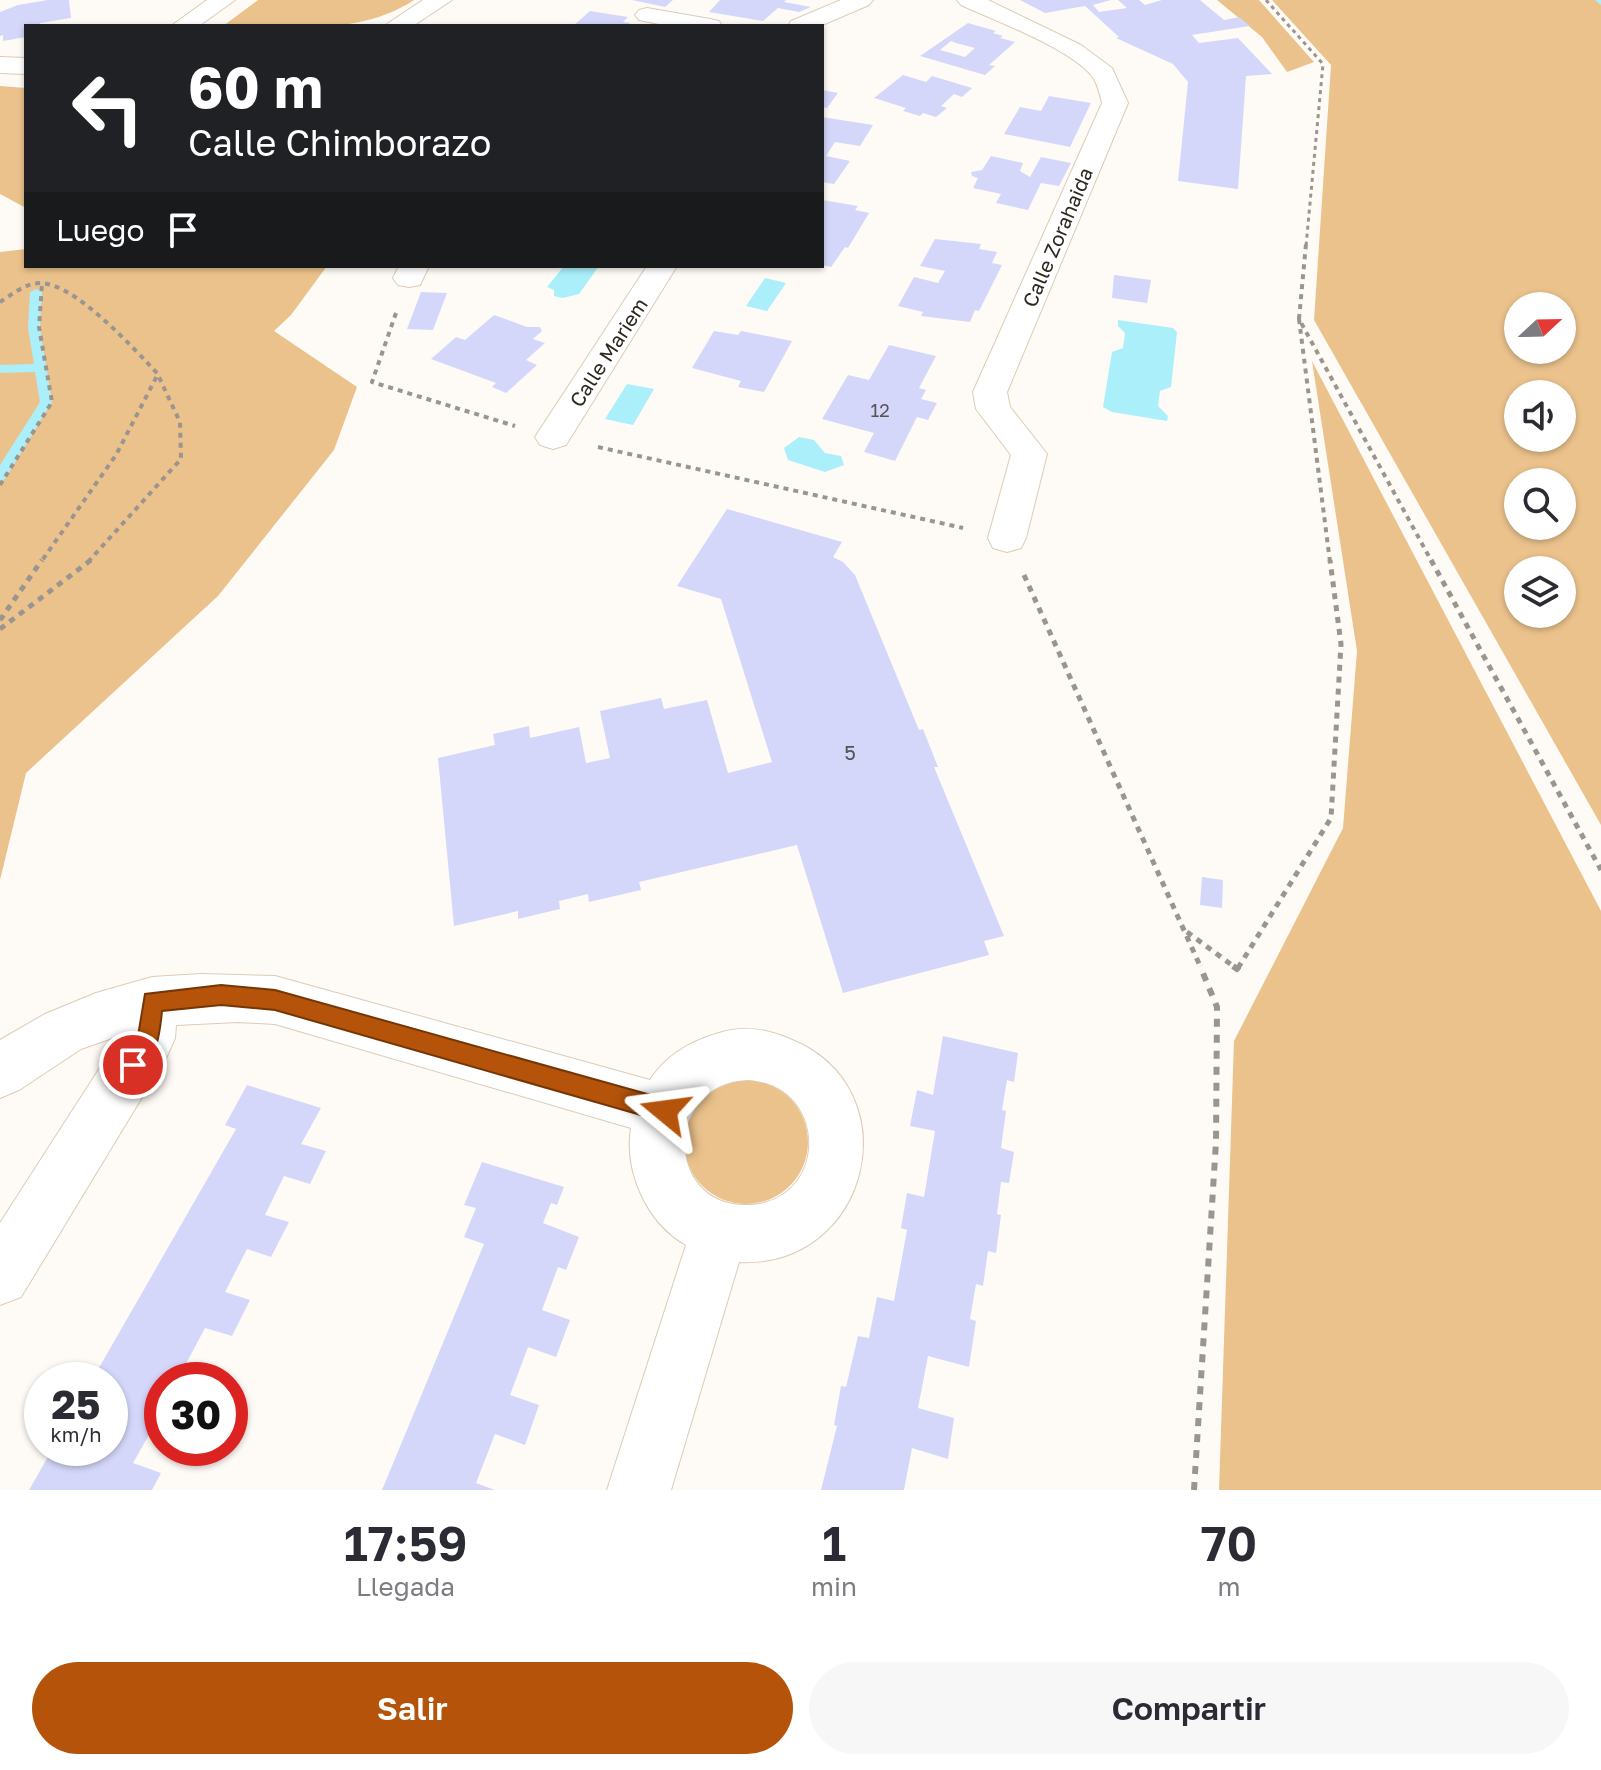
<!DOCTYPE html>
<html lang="es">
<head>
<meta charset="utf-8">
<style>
	body { margin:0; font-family:"Golos Text",sans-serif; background:#f7f7f7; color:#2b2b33; height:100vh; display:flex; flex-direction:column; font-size:30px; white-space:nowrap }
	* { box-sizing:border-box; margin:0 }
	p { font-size:26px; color:#7c7c81 }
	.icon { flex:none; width:44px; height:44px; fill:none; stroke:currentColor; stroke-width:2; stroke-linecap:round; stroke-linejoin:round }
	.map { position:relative; height:1490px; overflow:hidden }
	.side { display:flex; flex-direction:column; background:#fff; flex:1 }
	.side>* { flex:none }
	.guide { position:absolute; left:24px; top:24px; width:800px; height:244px; border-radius:0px; box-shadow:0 2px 6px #0004; background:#202124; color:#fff; overflow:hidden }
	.needle { width:52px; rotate:68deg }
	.fabs { position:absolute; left:1504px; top:292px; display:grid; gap:16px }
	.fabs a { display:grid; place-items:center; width:72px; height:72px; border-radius:50%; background:#fff; box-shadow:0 2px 6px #0004; font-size:40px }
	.speed { position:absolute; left:24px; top:1362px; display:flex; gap:16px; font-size:40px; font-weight:700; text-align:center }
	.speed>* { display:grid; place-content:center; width:104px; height:104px; border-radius:50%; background:#fff; box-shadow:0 2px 6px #0004; line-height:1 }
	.speed small { font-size:20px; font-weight:400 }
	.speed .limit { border:12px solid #d22; background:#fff; color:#111 }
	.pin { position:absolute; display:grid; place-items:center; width:68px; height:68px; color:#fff; margin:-34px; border:4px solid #fff; border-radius:50%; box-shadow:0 2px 8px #0007 }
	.me { position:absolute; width:88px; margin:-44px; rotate:286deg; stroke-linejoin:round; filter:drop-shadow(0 0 6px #0008) }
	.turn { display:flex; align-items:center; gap:28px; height:168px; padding:0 32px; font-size:36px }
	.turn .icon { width:104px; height:104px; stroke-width:2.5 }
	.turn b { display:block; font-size:56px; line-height:68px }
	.then { display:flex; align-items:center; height:76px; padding:0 32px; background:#0003; gap:16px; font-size:30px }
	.eta { display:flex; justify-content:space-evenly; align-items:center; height:136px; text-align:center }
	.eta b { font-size:48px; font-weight:600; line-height:56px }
	.cta { display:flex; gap:16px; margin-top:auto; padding:16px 32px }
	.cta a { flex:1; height:92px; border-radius:48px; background:#b45309; color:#fff; font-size:32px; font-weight:600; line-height:92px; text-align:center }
	.cta a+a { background:#f7f7f7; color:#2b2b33 }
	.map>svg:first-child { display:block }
	.green { fill:#ebc28c; fill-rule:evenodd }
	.water { fill:#abeffa }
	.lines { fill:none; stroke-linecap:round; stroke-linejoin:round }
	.stream { fill:#abeffa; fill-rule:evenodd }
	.building { fill:#d4d7f9; fill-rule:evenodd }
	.minor-casing { stroke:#dccbb6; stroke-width:2 }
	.path-far3 { stroke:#9a958f; stroke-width:3; stroke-dasharray:4 4; stroke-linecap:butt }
	.path-far2 { stroke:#9a958f; stroke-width:4; stroke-dasharray:5 5; stroke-linecap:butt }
	.path-far1 { stroke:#9a958f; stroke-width:5; stroke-dasharray:6 6; stroke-linecap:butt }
	.path { stroke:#9a958f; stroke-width:6; stroke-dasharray:8 8; stroke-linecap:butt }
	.minor { fill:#fff; fill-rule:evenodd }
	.route { fill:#b45309; stroke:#753606; stroke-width:2 }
	.labels { text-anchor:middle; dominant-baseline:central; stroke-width:8; stroke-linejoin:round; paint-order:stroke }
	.far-number-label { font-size:18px; fill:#585456 }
	.far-street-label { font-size:20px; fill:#2e2820; stroke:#fff }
	.number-label { font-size:20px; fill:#585456 }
</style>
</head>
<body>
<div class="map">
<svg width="1601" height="1490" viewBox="0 0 1601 1490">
	<rect width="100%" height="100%" fill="#fefbf6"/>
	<!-- green -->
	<g class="green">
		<path d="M 258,0 L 414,0 C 358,37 286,26 223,26 Z"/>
		<path d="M 1217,0 L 1259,0 L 1314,62 L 1287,72 L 1262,37 Z"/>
		<path d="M 1272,0 L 1601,0 L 1601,825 L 1314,320 L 1331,65 ZM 1562,306 L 1562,350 L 1518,350 L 1518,306 ZM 1562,394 L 1562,438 L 1518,438 L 1518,394 ZM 1562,482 L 1562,526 L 1518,526 L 1518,482 ZM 1562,570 L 1562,614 L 1518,614 L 1518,570 Z"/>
		<path d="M 0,86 L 26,88 L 26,208 L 0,194 Z"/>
		<path d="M 26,249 L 26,266 L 327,266 L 291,315 L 274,331 L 357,387 L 334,450 L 218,596 L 26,773 L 0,880 L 0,252 Z"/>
		<path d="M 1312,361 L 1601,911 L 1601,1490 L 1219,1490 L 1234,1041 L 1343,828 L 1357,651 Z"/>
		<circle cx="746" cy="1142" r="62"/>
	</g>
	<!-- water -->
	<g class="water">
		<path d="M 564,266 L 599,266 L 579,294 L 563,298 L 554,296 L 554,290 L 547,287 Z"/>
		<path d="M 765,278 L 786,283 L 767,311 L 746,306 Z"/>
		<path d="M 1118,320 L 1173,328 L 1177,332 L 1171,387 L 1160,391 L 1158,406 L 1168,416 L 1167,421 L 1112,412 L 1103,407 L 1112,352 L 1123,348 L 1125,333 L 1118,326 Z"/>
		<path d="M 627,384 L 654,389 L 633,425 L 605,419 Z"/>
		<path d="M 799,437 L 814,440 L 825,453 L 841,456 L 844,465 L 825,472 L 788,460 L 784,448 Z"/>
	</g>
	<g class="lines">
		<!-- stream -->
		<g class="stream">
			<path d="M 1595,0 L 1601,0 L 1601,5 Z"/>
			<path d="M 36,289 L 42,292 L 40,328 L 52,402 L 5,479 L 0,481 L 0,465 L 40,402 L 35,372 L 0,373 L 0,365 L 34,364 L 28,328 L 30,292 Z"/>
		</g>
	</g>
	<!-- building -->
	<g class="building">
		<path d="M 48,0 L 69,0 L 71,18 L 40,23 L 40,26 L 26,26 L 26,37 L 3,41 L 3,35 L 0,36 L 0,12 L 18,5 Z"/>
		<path d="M 632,0 L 673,0 L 665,7 Z"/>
		<path d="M 720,0 L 786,0 L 784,2 L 811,7 L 799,12 L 778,8 L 763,21 L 709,12 Z"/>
		<path d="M 1020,0 L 1111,0 L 1093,5 L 1099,12 L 1127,8 L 1118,0 L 1139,0 L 1145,5 L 1162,0 L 1200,0 L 1224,20 L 1239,17 L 1250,26 L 1192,35 L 1199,43 L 1238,38 L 1272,74 L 1246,76 L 1238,189 L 1178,181 L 1188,82 L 1173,64 L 1116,38 L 1119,37 L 1085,6 L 1045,13 Z"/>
		<path d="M 590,11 L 628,17 L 623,22 L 630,23 L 627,26 L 573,26 Z"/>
		<path d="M 968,23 L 996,31 L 993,33 L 1003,36 L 1000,38 L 1015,42 L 989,65 L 995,66 L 985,75 L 920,56 ZM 951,41 L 956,43 L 975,48 L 965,57 L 940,50 Z"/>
		<path d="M 903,75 L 926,82 L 932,76 L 972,88 L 962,97 L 954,94 L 941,106 L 947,108 L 936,117 L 923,113 L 920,116 L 903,111 L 906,108 L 874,98 Z"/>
		<path d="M 822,90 L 838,93 L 827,108 L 822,107 Z"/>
		<path d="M 1049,96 L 1091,103 L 1070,147 L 1004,134 L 1020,107 L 1041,111 Z"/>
		<path d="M 822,117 L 873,125 L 860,146 L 835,142 L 826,156 L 850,161 L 834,184 L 822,182 Z"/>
		<path d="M 991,156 L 1023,163 L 1020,171 L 1030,177 L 1041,157 L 1071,163 L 1059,186 L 1041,183 L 1028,210 L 996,203 L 1001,194 L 973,188 L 978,178 L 972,176 L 971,172 L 982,170 Z"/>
		<path d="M 822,200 L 858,206 L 855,210 L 869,213 L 848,248 L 845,247 L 831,267 L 822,265 Z"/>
		<path d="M 935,239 L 981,244 L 979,249 L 997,252 L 992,263 L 1002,265 L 979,311 L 975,310 L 970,322 L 921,316 L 923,312 L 898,306 L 914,277 L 938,283 L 945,271 L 920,266 Z"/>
		<path d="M 1114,275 L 1151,280 L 1147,303 L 1112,298 Z"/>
		<path d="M 421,292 L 447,293 L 433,330 L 407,329 Z"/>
		<path d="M 494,315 L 527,327 L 540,327 L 542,331 L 533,339 L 545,343 L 526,360 L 537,365 L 506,393 L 492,387 L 496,383 L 431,359 L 456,337 L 465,340 Z"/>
		<path d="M 714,331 L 738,335 L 741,331 L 792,341 L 764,392 L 738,387 L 741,381 L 692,368 Z"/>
		<path d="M 889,345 L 936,356 L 919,388 L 926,390 L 921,399 L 937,403 L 928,420 L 917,417 L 895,461 L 864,452 L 874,433 L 822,419 L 848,375 L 869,380 Z"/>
		<path d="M 727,509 L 842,542 L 833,557 L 843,562 L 855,575 L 919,730 L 923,729 L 938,767 L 934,767 L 1004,936 L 984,941 L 989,955 L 843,993 L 797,845 L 639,882 L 641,890 L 589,902 L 588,894 L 559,901 L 560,909 L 518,919 L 518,911 L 454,926 L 438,758 L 495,745 L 493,734 L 529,726 L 530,738 L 579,727 L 586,763 L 610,758 L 600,711 L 661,698 L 664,709 L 707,700 L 728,773 L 772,762 L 721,599 L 677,586 Z"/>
		<path d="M 1202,877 L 1223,880 L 1222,908 L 1200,905 Z"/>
		<path d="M 943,1036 L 1018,1053 L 1014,1082 L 1007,1080 L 1002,1110 L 1006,1111 L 1001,1148 L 1014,1152 L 1009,1183 L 1001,1182 L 997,1214 L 1001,1215 L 996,1253 L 988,1251 L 983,1286 L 976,1284 L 970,1319 L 976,1321 L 969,1367 L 928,1356 L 918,1408 L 954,1418 L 948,1459 L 912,1448 L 904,1490 L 821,1490 L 837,1426 L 834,1425 L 841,1386 L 846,1387 L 858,1336 L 869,1338 L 877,1297 L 894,1301 L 907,1230 L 901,1228 L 907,1193 L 924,1197 L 935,1131 L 910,1126 L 917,1090 L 933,1095 Z"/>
		<path d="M 247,1085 L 321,1108 L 301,1144 L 326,1151 L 310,1184 L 284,1176 L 265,1215 L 289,1222 L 271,1257 L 247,1249 L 225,1292 L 250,1300 L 232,1336 L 205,1328 L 180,1375 L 195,1380 L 162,1380 L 162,1412 L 133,1463 L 161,1473 L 152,1490 L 29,1490 L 53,1448 L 110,1448 L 110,1380 L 92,1380 L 236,1129 L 225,1125 Z"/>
		<path d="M 482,1162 L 564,1187 L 557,1205 L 551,1203 L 543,1223 L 579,1237 L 566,1270 L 558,1267 L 542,1310 L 570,1320 L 556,1357 L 528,1347 L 510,1395 L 539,1405 L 525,1445 L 495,1434 L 476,1483 L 495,1490 L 382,1490 L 484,1244 L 464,1237 L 476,1208 L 464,1205 Z"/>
	</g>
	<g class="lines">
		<!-- minor casing -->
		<g class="minor-casing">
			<g id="minor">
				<path d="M 207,0 L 235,0 L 199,26 L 171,26 Z"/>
				<path d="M 423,0 L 452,0 L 413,26 L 384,26 Z"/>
				<path d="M 841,0 L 873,0 L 869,5 L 820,26 L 788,26 L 791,21 Z"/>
				<path d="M 957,0 L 988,0 L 1081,45 L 1112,68 L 1128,103 L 1007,392 L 1010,407 L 1047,454 L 1026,538 L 1021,548 L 1007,552 L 993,548 L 988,538 L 1011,455 L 976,409 L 973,392 L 1102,103 C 1100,95 1098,86 1094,79 C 1075,50 993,20 961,5 Z"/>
				<path d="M 647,8 L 710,19 L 719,21 L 722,26 L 669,26 L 639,20 L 635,15 L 639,10 Z"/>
				<path d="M 0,57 L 26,58 L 26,74 L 0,73 Z"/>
				<path d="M 399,266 L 429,266 L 420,285 L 409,287 L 398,285 L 393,278 Z"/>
				<path d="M 647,266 L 677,266 L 566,445 L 553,449 L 540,445 L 535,437 Z"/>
				<path d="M 201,974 L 275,976 L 650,1080 C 666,1055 691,1041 719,1033 C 744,1025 767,1029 790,1039 C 913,1088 870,1269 739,1262 L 671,1490 L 607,1490 L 686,1245 C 647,1223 624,1172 631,1128 L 275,1024 L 238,1022 L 176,1025 L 175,1038 L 167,1056 L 21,1297 L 0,1305 L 0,1223 L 121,1035 L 81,1049 L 19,1090 L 0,1098 L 0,1040 L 45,1014 L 96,993 L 152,977 ZM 747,1080 C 832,1084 829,1207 744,1205 C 664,1203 665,1084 747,1080 Z"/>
			</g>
		</g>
		<!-- path-far3 -->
		<path class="path-far3" d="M 1266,0 L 1323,64 L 1306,246"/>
		<!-- path-far2 -->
		<g class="path-far2">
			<path d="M 0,302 C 11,295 26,283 40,283 C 75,283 134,349 158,374 L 116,455 L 41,562"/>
			<path d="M 396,313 L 372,382 L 515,426"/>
			<path d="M 1299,319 L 1306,244"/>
			<path d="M 598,447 L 963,528"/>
			<path d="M 0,485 L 52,402 L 39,327 L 42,284"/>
			<path d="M 88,562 L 181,459 L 180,422 L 158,375"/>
			<path d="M 1330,562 L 1299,319 L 1432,562"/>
		</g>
		<!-- path-far1 -->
		<g class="path-far1">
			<path d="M 1431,560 L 1601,870"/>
			<path d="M 1024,575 L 1201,968"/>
			<path d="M 0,620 L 42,560"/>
			<path d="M 0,629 L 91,560"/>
			<path d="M 1187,932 L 1236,968"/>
			<path d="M 1238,968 L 1331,818 L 1341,644 L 1330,560"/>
		</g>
		<!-- path -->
		<g class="path">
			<path d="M 1233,966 L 1237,969 L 1239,966"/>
			<path d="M 1194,1490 L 1216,1142 L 1217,1007 L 1200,966"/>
		</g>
		<!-- minor -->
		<use href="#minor" class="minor"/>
	</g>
	<!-- route -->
	<path class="route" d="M 221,985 L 275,990 L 665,1099 L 673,1103 L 676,1111 L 673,1119 L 665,1122 L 275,1010 L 221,1005 L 162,1011 C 160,1033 156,1066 133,1076 L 125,1072 L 122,1065 L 138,1036 L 145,994 Z"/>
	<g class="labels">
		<!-- far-number labels -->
		<g class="far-number-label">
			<text x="880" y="410">12</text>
		</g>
		<!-- far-street labels -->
		<g class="far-street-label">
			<text transform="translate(1057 237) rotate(-67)">Calle Zorahaida</text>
			<text transform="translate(608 352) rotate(-57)">Calle Mariem</text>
		</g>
		<!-- number labels -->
		<g class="number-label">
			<text x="850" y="752">5</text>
		</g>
	</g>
</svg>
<div class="fabs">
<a><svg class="needle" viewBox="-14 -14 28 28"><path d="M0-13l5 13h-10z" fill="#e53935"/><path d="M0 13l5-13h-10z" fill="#7c7c81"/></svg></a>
<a><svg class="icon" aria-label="sound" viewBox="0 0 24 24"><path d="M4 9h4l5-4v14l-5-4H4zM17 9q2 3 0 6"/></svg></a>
<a><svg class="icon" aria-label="search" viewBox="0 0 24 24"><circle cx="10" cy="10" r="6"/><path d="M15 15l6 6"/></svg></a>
<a><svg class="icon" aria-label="layers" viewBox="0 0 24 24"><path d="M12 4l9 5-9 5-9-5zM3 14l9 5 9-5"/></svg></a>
</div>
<div class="speed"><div>25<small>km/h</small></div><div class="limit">30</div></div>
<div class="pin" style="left:133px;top:1065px;background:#d93025"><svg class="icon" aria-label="arrive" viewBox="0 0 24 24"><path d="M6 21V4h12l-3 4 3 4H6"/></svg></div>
<svg class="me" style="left:665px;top:1111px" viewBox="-20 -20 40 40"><path d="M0-17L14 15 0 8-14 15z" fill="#b45309" stroke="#fff" stroke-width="4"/></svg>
<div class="guide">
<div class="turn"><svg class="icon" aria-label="left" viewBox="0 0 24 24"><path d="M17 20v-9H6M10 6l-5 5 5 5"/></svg><div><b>60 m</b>Calle Chimborazo</div></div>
<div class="then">Luego<svg class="icon" aria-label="arrive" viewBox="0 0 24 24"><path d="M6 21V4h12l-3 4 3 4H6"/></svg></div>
</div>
</div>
<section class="side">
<div class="eta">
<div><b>17:59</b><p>Llegada</p></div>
<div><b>1</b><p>min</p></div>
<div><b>70</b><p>m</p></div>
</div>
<div class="cta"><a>Salir</a><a>Compartir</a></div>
</section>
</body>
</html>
